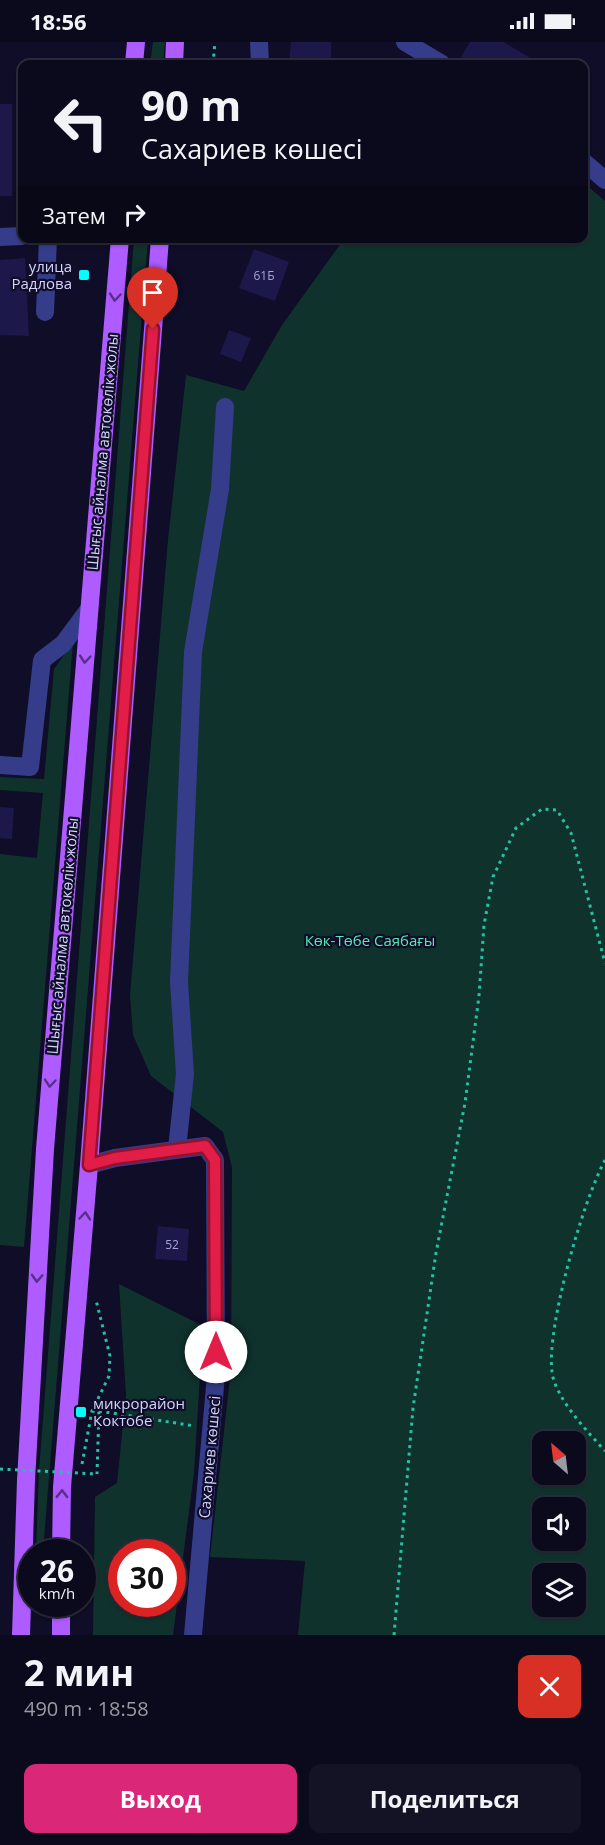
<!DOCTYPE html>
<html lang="ru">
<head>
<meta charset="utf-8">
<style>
	body { margin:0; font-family:"Open Sans",sans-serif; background:#141326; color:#f1f3f6; height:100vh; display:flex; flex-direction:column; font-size:22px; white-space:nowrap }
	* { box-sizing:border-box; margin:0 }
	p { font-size:20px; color:#9a9aa4 }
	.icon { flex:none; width:33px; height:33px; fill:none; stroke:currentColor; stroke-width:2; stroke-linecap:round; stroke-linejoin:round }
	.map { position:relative; height:1593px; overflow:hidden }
	.panel { display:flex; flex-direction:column; background:#0b0a1d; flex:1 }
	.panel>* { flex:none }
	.hud { position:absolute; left:18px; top:18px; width:570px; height:183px; border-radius:12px; box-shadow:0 2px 4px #0004,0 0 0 2px #2b2b3b; background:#0b0a1d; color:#f1f3f6; overflow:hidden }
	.needle { width:39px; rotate:332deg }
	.fabs { position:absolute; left:532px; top:1389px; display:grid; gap:12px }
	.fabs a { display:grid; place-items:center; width:54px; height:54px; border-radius:12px; background:#0b0a1d; box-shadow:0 2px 4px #0004,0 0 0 2px #2b2b3b; font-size:30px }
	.speed { position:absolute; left:18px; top:1497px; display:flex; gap:12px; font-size:30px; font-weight:700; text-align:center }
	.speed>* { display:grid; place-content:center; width:78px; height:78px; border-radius:50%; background:#0b0a1d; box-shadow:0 2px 4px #0004,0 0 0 2px #2b2b3b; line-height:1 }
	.speed small { font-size:15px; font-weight:400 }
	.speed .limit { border:9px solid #d22; background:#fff; color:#111 }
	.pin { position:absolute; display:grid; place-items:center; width:51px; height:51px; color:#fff; margin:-62px -26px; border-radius:50% 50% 50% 0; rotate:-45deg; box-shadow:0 0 6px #0007 }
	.pin .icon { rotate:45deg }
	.me { position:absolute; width:66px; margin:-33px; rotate:0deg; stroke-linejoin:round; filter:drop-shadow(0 0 4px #0008) }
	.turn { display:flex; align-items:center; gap:21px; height:126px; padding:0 24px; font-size:27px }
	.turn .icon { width:78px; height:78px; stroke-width:2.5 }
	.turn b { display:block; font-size:42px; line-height:51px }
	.then { display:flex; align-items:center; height:57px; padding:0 24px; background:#0003; gap:12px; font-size:22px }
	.round { display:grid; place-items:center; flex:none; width:63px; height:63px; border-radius:12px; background:#141326 }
	.overview { display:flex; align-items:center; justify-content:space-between; height:102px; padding:0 24px }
	h1 { font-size:36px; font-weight:700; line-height:45px }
	.action { display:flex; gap:12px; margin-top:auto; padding:12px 24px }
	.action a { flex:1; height:69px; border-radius:12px; background:#db2777; color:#fff; font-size:24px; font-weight:700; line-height:69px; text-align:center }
	.action a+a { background:#141326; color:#f1f3f6 }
	.status { display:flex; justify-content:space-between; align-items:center; height:42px; padding:0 30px; background:#0b0a1d; direction:ltr }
	.status svg { height:16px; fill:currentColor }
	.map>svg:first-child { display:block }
	.green { fill:#10322d; fill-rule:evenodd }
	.building { fill:#1c184a }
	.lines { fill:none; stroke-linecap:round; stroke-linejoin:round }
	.path { stroke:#26c1a5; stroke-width:3; stroke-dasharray:3 4.5; stroke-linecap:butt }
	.minor { stroke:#353c8a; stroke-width:18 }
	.major { stroke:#ae5bff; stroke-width:18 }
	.path-bridge { stroke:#26c1a5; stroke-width:3; stroke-dasharray:3 4.5; stroke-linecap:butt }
	.oneway { stroke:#573088 }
	.route-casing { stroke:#92132f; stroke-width:15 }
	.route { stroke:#e11d48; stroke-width:10 }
	.poi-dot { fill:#00fffa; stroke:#0f0d27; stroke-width:2 }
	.labels { text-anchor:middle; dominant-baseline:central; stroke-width:4.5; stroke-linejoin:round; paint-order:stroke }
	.number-label { font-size:12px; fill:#a6a5d2 }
	.poi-label { font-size:15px; fill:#d4d4ff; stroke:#0f0d27; text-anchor:end }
	.street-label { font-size:15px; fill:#d4d4ff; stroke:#0f0d27 }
	.park-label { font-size:15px; fill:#56e9b3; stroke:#0f0d27 }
</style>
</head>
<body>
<div class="status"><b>18:56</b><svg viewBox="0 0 49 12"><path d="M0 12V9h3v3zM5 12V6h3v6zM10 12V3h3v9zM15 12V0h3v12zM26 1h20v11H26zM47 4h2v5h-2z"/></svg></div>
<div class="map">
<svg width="605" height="1593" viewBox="0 0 605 1593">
	<rect width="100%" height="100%" fill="#0f0d27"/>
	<!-- green -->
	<g class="green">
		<path d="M 153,0 L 165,0 L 163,22 L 150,22 Z"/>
		<path d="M 584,141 L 605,159 L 605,1593 L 298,1593 L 305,1519 L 210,1515 L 231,1327 L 232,1125 L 223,1090 L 151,1034 L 133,993 L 130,953 L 168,498 L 186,333 L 244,349 L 282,283 L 344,197 L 584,196 ZM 543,1400 L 576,1400 L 576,1432 L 543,1432 ZM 543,1466 L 576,1466 L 576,1498 L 543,1498 ZM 543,1532 L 576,1532 L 576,1564 L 543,1564 Z"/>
		<path d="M 134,197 L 148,197 L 43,1510 L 36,1510 L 39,1429 Z"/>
		<path d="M 73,600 L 24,1205 L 0,1203 L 0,812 L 37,816 L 43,751 L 0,748 L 0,735 L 44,737 L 54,627 Z"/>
		<path d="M 119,1242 L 203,1284 L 194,1431 L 173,1593 L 93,1593 L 95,1455 L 117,1441 L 126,1353 ZM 122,1510 L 172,1510 L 172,1562 L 122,1562 Z"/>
	</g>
	<!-- building -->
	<g class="building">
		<path d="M 291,0 L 331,0 L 331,22 L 289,22 Z"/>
		<path d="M 470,0 L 504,0 L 540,22 L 473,22 L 461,15 Z"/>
		<rect x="0" y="62" width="12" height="92"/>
		<path d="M 254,207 L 289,220 L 275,259 L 239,246 Z"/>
		<path d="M 25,216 L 29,294 L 0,293 L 0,218 Z"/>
		<path d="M 229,288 L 251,296 L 241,320 L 220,312 Z"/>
		<path d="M 0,765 L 14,766 L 12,797 L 0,796 Z"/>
		<path d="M 158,1184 L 189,1187 L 187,1219 L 155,1217 Z"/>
	</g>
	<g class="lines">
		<!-- path -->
		<g class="path">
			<path d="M 213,22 L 215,0"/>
			<path d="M 605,1118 C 583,1159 546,1286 552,1330 C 555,1356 588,1390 605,1409"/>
			<path d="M 92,1369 L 99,1369 L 97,1432"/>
			<path d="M 99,1369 L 195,1384"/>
			<path d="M 82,1422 L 92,1369 L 109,1334 L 110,1314 L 96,1258"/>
			<path d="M 394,1593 L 413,1366 L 436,1211 L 465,1061 L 479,954 L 484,883 L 493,835 L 516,786 L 542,767 L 557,768 L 571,791 L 605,921"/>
		</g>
		<!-- minor -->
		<g class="minor">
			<path d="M 259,0 L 260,22"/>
			<path d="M 405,0 L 442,22"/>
			<path d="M 584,120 L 605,138"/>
			<path d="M 0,195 L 22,194"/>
			<path d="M 45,270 L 48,196"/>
			<path d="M 0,723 L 30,725 L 42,618 L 63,602 L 89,567"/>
			<path d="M 177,1107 L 185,1032 L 179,940 L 193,610 L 220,447 L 225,365"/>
			<path d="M 89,1123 L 115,1116 L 205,1104 L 215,1118 L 216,1333 L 193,1593"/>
		</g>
		<!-- major -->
		<g class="major">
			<path d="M 134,22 L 136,0"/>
			<path d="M 174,22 L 175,0"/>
			<path d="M 61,1510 L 62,1445 L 89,1123 L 160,196"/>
			<path d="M 21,1593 L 26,1438 L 45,1107 L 120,196"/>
			<path d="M 61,1593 L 61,1562"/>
		</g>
		<!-- path-bridge -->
		<path class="path-bridge" d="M 0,1427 L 97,1432"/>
	</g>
	<!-- one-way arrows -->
	<defs><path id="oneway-chevron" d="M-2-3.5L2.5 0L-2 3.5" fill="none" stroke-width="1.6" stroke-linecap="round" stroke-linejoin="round" transform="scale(1.5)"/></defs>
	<g class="oneway">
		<use href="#oneway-chevron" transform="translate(115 255) rotate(95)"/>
		<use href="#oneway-chevron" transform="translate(85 617) rotate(95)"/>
		<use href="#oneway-chevron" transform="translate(50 1041) rotate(95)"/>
		<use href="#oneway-chevron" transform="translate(85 1174) rotate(-85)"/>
		<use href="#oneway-chevron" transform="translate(37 1236) rotate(93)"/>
		<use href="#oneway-chevron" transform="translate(62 1452) rotate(-89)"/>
	</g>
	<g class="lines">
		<!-- route casing -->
		<g class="route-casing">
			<path id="route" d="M 153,287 L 89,1123 L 115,1116 L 205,1104 L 215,1118 L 216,1310"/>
		</g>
		<!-- route -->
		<use href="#route" class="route"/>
	</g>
	<!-- markers -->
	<g class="poi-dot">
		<rect x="78" y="227" width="12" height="12" rx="3"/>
		<rect x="75" y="1364" width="12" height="12" rx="3"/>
	</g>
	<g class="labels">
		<!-- number labels -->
		<g class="number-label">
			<text x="264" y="233">61Б</text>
			<text x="172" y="1202">52</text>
		</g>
		<!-- poi labels -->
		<g class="poi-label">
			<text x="72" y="224">улица<tspan x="72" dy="17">Радлова</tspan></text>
			<text x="93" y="1361" text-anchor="start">микрорайон<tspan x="93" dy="17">Коктобе</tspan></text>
		</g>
		<!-- street labels -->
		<g class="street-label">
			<text transform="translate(102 410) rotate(-85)">Шығыс айналма автокөлік жолы</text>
			<text transform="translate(62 894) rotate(-85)">Шығыс айналма автокөлік жолы</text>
			<text transform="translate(209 1415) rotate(-85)">Сахариев көшесі</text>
		</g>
		<!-- park labels -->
		<g class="park-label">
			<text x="370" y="898">Көк-Төбе Саябағы</text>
		</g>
	</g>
</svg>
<div class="fabs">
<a><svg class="needle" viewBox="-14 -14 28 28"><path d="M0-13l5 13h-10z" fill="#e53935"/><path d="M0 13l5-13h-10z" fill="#9a9aa4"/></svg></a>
<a><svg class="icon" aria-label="sound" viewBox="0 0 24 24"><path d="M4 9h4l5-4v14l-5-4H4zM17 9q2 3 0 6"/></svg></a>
<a><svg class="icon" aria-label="layers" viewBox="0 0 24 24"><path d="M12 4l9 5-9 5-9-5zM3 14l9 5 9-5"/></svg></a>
</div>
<div class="speed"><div>26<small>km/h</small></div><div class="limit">30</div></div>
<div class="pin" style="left:153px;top:287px;background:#d93025"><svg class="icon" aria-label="arrive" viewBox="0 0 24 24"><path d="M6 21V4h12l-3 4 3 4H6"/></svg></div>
<svg class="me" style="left:216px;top:1310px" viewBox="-20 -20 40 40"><circle r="19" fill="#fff"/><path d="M0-13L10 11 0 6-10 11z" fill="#e11d48"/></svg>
<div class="hud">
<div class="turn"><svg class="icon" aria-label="left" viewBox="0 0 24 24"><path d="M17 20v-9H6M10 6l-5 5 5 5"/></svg><div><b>90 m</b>Сахариев көшесі</div></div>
<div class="then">Затем<svg class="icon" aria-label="right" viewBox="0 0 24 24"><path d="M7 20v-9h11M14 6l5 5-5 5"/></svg></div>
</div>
</div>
<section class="panel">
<div class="overview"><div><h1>2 мин</h1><p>490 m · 18:58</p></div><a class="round" style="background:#d93025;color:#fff"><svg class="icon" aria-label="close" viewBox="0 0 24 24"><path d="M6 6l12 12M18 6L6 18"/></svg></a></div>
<div class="action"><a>Выход</a><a>Поделиться</a></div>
</section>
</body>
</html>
